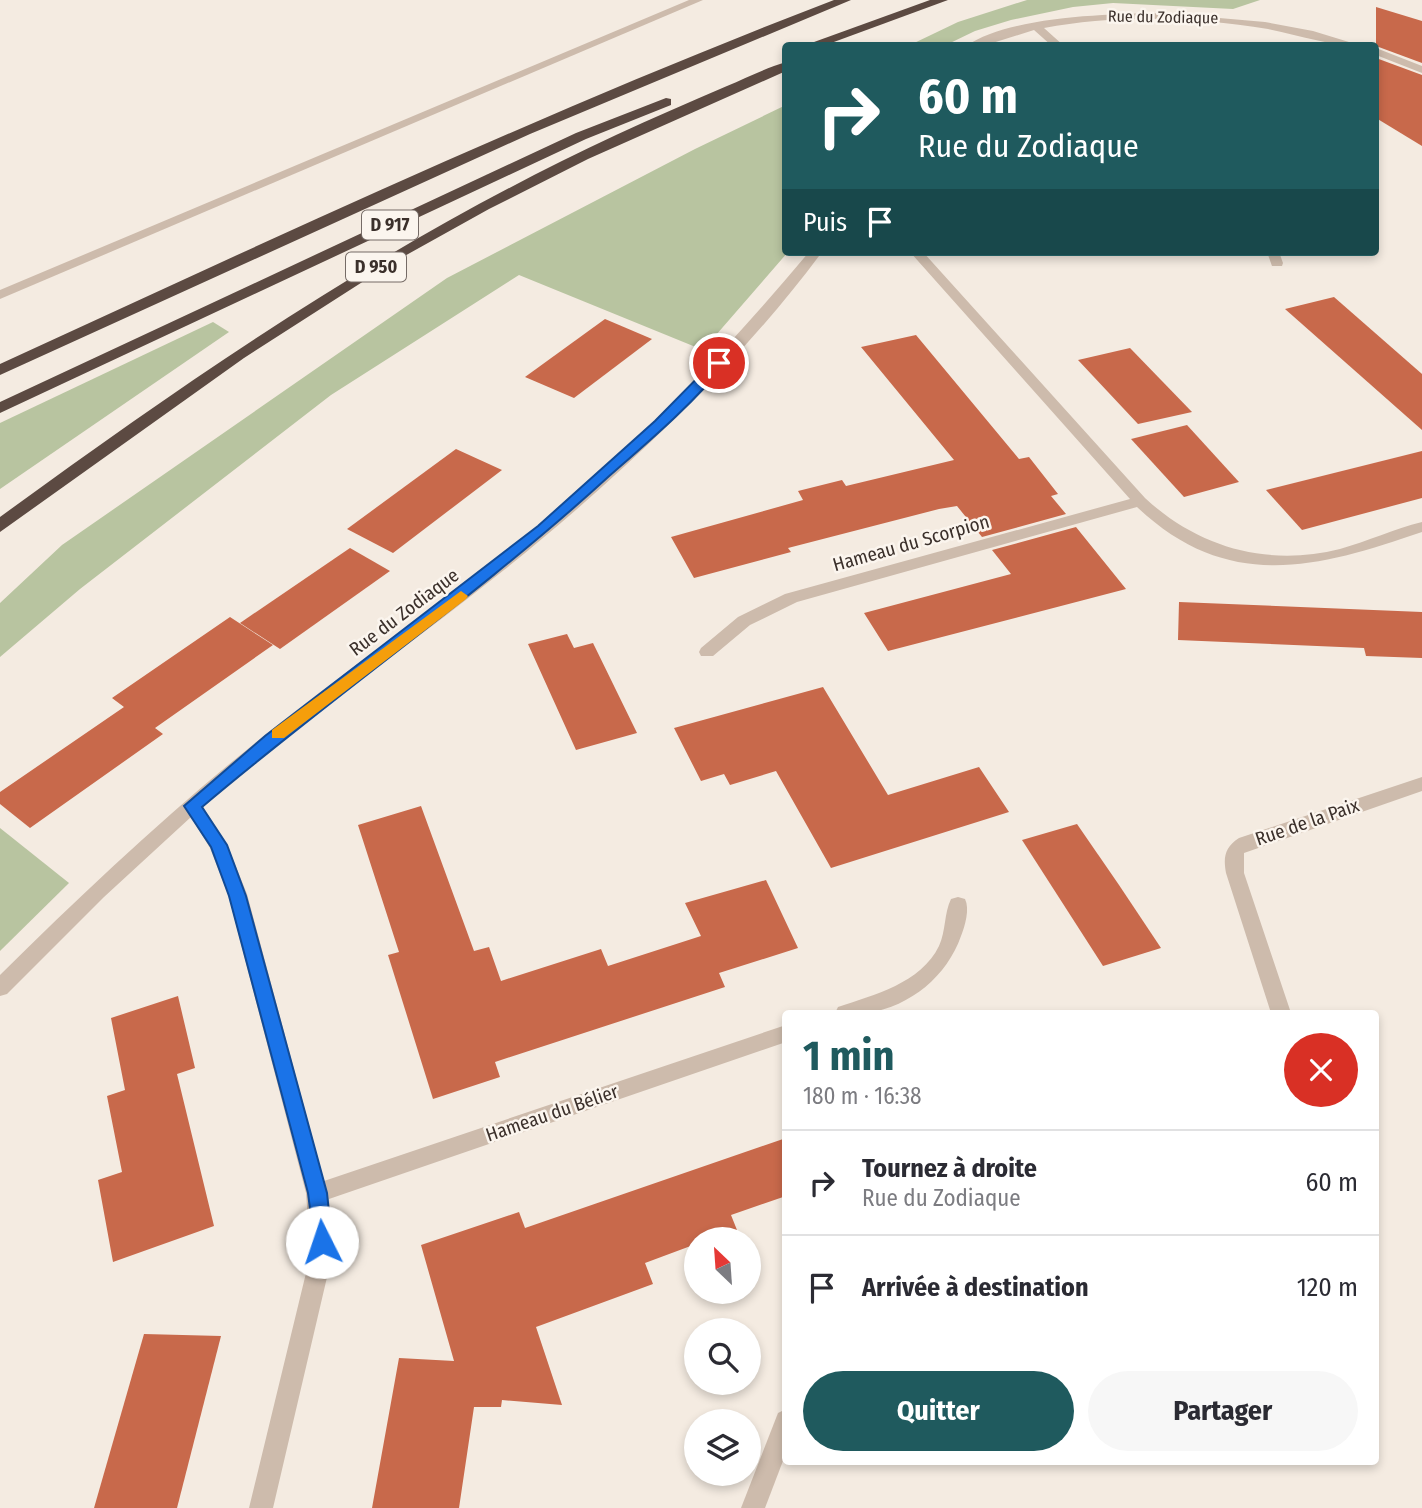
<!DOCTYPE html>
<html lang="fr">
<head>
<meta charset="utf-8">
<style>
	body { margin:0; font-family:"Fira Sans Condensed",sans-serif; background:#f7f7f7; color:#2b2b33; height:100vh; display:flex; flex-direction:column; font-size:26px; white-space:nowrap }
	* { box-sizing:border-box; margin:0 }
	p { font-size:23px; color:#7c7c81 }
	.icon { flex:none; width:38px; height:38px; fill:none; stroke:currentColor; stroke-width:2; stroke-linecap:round; stroke-linejoin:round }
	.map { position:relative; flex:1; overflow:hidden }
	.panel { position:absolute; left:782px; top:1010px; width:597px; height:455px; display:flex; flex-direction:column; background:#fff; border-radius:7px; box-shadow:0 4px 10px #0003 }
	.panel>* { flex:none }
	.guide { position:absolute; left:782px; top:42px; width:597px; height:214px; border-radius:7px; box-shadow:0 4px 10px #0003; background:#1f5a5e; color:#fff; overflow:hidden }
	.needle { width:46px; rotate:335deg }
	.tools { position:absolute; left:684px; top:1227px; display:grid; gap:14px }
	.tools a { display:grid; place-items:center; width:77px; height:77px; border-radius:50%; background:#fff; box-shadow:0 4px 10px #0003; font-size:35px }
	.pin { position:absolute; display:grid; place-items:center; width:60px; height:60px; color:#fff; margin:-30px; border:4px solid #fff; border-radius:50%; box-shadow:0 2px 7px #0007 }
	.me { position:absolute; width:77px; margin:-38px; rotate:356deg; stroke-linejoin:round; filter:drop-shadow(0 0 5px #0008) }
	.turn { display:flex; align-items:center; gap:24px; height:147px; padding:0 21px; font-size:32px }
	.turn .icon { width:91px; height:91px; stroke-width:2.5 }
	.turn b { display:block; font-size:49px; line-height:60px }
	.then { display:flex; align-items:center; height:66px; padding:0 21px; background:#0003; gap:14px; font-size:26px }
	.round { display:grid; place-items:center; flex:none; width:74px; height:74px; border-radius:37px; background:#f7f7f7 }
	.headline { display:flex; align-items:center; justify-content:space-between; height:119px; padding:0 21px }
	h1 { font-size:42px; font-weight:700; line-height:52px; color:#1f5a5e }
	.cta { display:flex; gap:14px; margin-top:auto; padding:14px 21px }
	.cta a { flex:1; height:80px; border-radius:42px; background:#1f5a5e; color:#fff; font-size:28px; font-weight:700; line-height:80px; text-align:center }
	.cta a+a { background:#f7f7f7; color:#2b2b33 }
	ul { padding:0; list-style:none }
	li { display:flex; align-items:center; gap:21px; height:105px; padding:0 21px; border-top:2px solid #e1e1e2 }
	li div { flex:1 }
	li b { display:block; font-size:26px }
	li em { font-style:normal }
	.map>svg:first-child { display:block }
	.green { fill:#b8c4a0 }
	.building { fill:#c8694b }
	.lines { fill:none; stroke-linecap:round; stroke-linejoin:round }
	.lane { fill:#cdbbac; fill-rule:evenodd }
	.street { fill:#cdbbac; fill-rule:evenodd }
	.highway { fill:#5c4a42; fill-rule:evenodd }
	.route { fill:#1a73e8; stroke:#114b97; stroke-width:2 }
	.slow { fill:#f59e0b }
	.labels { text-anchor:middle; dominant-baseline:central; stroke-width:5; stroke-linejoin:round; paint-order:stroke }
	.far-street-label { font-size:16px; fill:#3b302b; stroke:#fbf5ee }
	.shield { fill:#fbf5ee; stroke:#756b66; stroke-width:2 }
	.shield-label { font-size:18px; font-weight:bold; fill:#3b302b }
	.street-label { font-size:19px; fill:#3b302b; stroke:#fbf5ee }
</style>
</head>
<body>
<div class="map">
<svg width="1422" height="1508" viewBox="0 0 1422 1508">
	<rect width="100%" height="100%" fill="#f4ebe1"/>
	<!-- green -->
	<g class="green">
		<path d="M 1027,0 L 1260,0 L 1233,9 L 1113,3 L 1073,7 L 1011,20 L 975,31 L 946,45 L 910,45 L 958,22 Z"/>
		<path d="M 786,105 L 786,252 L 788,252 L 703,350 L 519,275 L 331,395 L 80,589 L 0,657 L 0,603 L 62,545 L 447,278 L 695,149 Z"/>
		<path d="M 213,322 L 229,332 L 0,489 L 0,423 Z"/>
		<path d="M 0,828 L 69,883 L 0,951 Z"/>
	</g>
	<!-- building -->
	<g class="building">
		<path d="M 1376,7 L 1422,21 L 1422,63 L 1376,46 Z"/>
		<path d="M 1376,58 L 1422,75 L 1422,146 L 1376,118 Z"/>
		<path d="M 1334,297 L 1422,374 L 1422,430 L 1285,309 Z"/>
		<path d="M 605,319 L 652,339 L 574,398 L 525,377 Z"/>
		<path d="M 916,335 L 1019,459 L 1029,457 L 1058,494 L 1051,496 L 1066,514 L 982,537 L 957,506 L 939,509 L 788,548 L 791,552 L 694,578 L 671,537 L 803,500 L 798,491 L 842,480 L 846,486 L 954,460 L 861,347 Z"/>
		<path d="M 1130,348 L 1192,412 L 1138,424 L 1078,360 Z"/>
		<path d="M 1187,425 L 1239,482 L 1184,497 L 1131,439 Z"/>
		<path d="M 456,449 L 502,470 L 393,553 L 347,529 Z"/>
		<path d="M 1422,451 L 1422,498 L 1302,530 L 1266,490 Z"/>
		<path d="M 1076,527 L 1126,589 L 888,651 L 864,613 L 1011,574 L 992,550 Z"/>
		<path d="M 350,548 L 390,571 L 280,649 L 240,623 Z"/>
		<path d="M 1179,602 L 1422,612 L 1422,658 L 1366,656 L 1364,648 L 1178,640 Z"/>
		<path d="M 230,617 L 273,645 L 155,728 L 163,734 L 30,828 L 0,804 L 0,792 L 124,707 L 112,698 Z"/>
		<path d="M 567,634 L 574,648 L 593,643 L 637,733 L 576,750 L 528,644 Z"/>
		<path d="M 823,687 L 888,795 L 979,767 L 1009,812 L 831,868 L 776,771 L 730,785 L 724,774 L 701,781 L 674,728 Z"/>
		<path d="M 421,806 L 474,951 L 489,947 L 501,981 L 601,949 L 608,966 L 701,936 L 685,903 L 766,880 L 798,948 L 719,973 L 725,987 L 495,1062 L 500,1077 L 433,1099 L 388,955 L 399,952 L 358,825 Z"/>
		<path d="M 1077,824 L 1119,885 L 1161,948 L 1103,966 L 1022,840 Z"/>
		<path d="M 178,996 L 195,1068 L 177,1074 L 214,1226 L 113,1262 L 98,1180 L 122,1172 L 107,1096 L 125,1090 L 111,1018 Z"/>
		<path d="M 786,1138 L 786,1196 L 731,1215 L 737,1230 L 711,1239 L 696,1239 L 696,1244 L 645,1263 L 653,1284 L 536,1327 L 562,1405 L 502,1400 L 501,1407 L 474,1407 L 459,1508 L 372,1508 L 399,1358 L 454,1361 L 421,1245 L 519,1212 L 525,1228 Z"/>
		<path d="M 144,1334 L 221,1336 L 177,1508 L 94,1508 Z"/>
	</g>
	<g class="lines">
		<!-- lane -->
		<path class="lane" d="M 689,0 L 703,0 L 0,299 L 0,290 Z"/>
		<!-- street -->
		<g class="street">
			<path d="M 1162,13 L 1265,22 L 1313,31 L 1362,46 C 1330,46 1299,35 1268,29 C 1196,17 1116,14 1044,28 L 1064,46 L 1052,46 L 1034,30 L 983,46 L 966,46 C 1010,16 1108,14 1162,13 Z"/>
			<path d="M 1376,48 L 1422,66 L 1422,73 L 1376,55 Z"/>
			<path d="M 809,252 L 822,252 C 737,367 615,481 504,570 C 404,650 299,722 203,807 L 228,847 L 247,894 L 324,1181 L 786,1025 L 786,1042 L 329,1199 L 331,1233 L 328,1273 L 273,1508 L 249,1508 L 306,1273 L 309,1233 L 306,1193 L 228,894 L 210,848 L 191,817 L 104,897 L 7,994 L 0,996 L 0,975 C 93,883 189,793 293,713 C 388,639 488,571 578,492 C 662,418 738,337 809,252 Z"/>
			<path d="M 910,252 L 923,252 L 1145,498 C 1199,548 1268,567 1340,549 C 1368,541 1394,529 1422,522 L 1422,532 C 1317,568 1228,593 1137,507 L 797,602 L 750,625 L 713,656 L 701,656 L 699,652 L 701,648 L 738,617 L 785,594 L 1130,499 Z"/>
			<path d="M 1267,252 L 1279,252 L 1283,263 L 1282,266 L 1272,266 Z"/>
			<path d="M 1422,777 L 1422,791 L 1244,853 L 1244,873 L 1291,1013 L 1271,1013 L 1226,873 C 1223,857 1225,847 1239,838 Z"/>
			<path d="M 958,897 L 965,899 C 970,909 965,926 961,936 C 947,976 911,1006 868,1013 C 858,1015 846,1013 835,1013 L 838,1007 C 874,995 921,983 939,946 C 946,931 944,913 951,899 Z"/>
			<path d="M 786,1409 L 786,1453 L 765,1508 L 741,1508 L 778,1413 Z"/>
		</g>
		<!-- highway -->
		<g class="highway">
			<path d="M 834,0 L 851,0 L 530,134 L 0,375 L 0,364 C 276,237 550,109 834,0 Z"/>
			<path d="M 930,0 L 948,0 L 823,46 L 803,46 Z"/>
			<path d="M 786,62 L 786,71 L 588,159 L 489,209 L 392,263 L 244,358 L 0,532 L 0,517 C 199,372 391,240 616,135 C 652,118 690,102 727,86 C 746,78 766,68 786,62 Z"/>
			<path d="M 666,98 L 671,99 L 671,105 L 586,139 L 0,413 L 0,402 L 576,133 Z"/>
		</g>
	</g>
	<!-- route -->
	<path class="route" d="M 715,360 L 726,363 C 692,405 648,442 607,478 C 479,595 335,694 202,807 L 227,845 L 246,896 L 327,1193 L 332,1242 L 329,1248 L 322,1251 L 315,1248 L 308,1193 L 229,896 L 211,847 L 184,806 L 265,736 L 538,526 L 655,421 Z"/>
	<!-- slow -->
	<path class="slow" d="M 461,591 L 468,596 L 466,599 L 284,738 L 272,738 L 272,730 Z"/>
	<g class="labels">
		<!-- far-street labels -->
		<g class="far-street-label">
			<text transform="translate(1163 17) rotate(1)">Rue du Zodiaque</text>
		</g>
		<!-- shield labels -->
		<g class="shield">
			<rect x="362" y="210.5" width="56" height="29" rx="5"/>
			<rect x="346" y="252.5" width="60" height="29" rx="5"/>
		</g>
		<g class="shield-label">
			<text x="390" y="225">D 917</text>
			<text x="376" y="267">D 950</text>
		</g>
		<!-- street labels -->
		<g class="street-label">
			<text transform="translate(911 543) rotate(-16)">Hameau du Scorpion</text>
			<text transform="translate(404 612) rotate(-37)">Rue du Zodiaque</text>
			<text transform="translate(1307 822) rotate(-19)">Rue de la Paix</text>
			<text transform="translate(552 1113) rotate(-19)">Hameau du Bélier</text>
		</g>
	</g>
</svg>
<div class="tools">
<a><svg class="needle" viewBox="-14 -14 28 28"><path d="M0-13l5 13h-10z" fill="#e53935"/><path d="M0 13l5-13h-10z" fill="#7c7c81"/></svg></a>
<a><svg class="icon" aria-label="search" viewBox="0 0 24 24"><circle cx="10" cy="10" r="6"/><path d="M15 15l6 6"/></svg></a>
<a><svg class="icon" aria-label="layers" viewBox="0 0 24 24"><path d="M12 4l9 5-9 5-9-5zM3 14l9 5 9-5"/></svg></a>
</div>
<div class="pin" style="left:719px;top:363px;background:#d93025"><svg class="icon" aria-label="arrive" viewBox="0 0 24 24"><path d="M6 21V4h12l-3 4 3 4H6"/></svg></div>
<svg class="me" style="left:322px;top:1242px" viewBox="-20 -20 40 40"><circle r="19" fill="#fff"/><path d="M0-13L10 11 0 6-10 11z" fill="#1a73e8"/></svg>
<div class="guide">
<div class="turn"><svg class="icon" aria-label="right" viewBox="0 0 24 24"><path d="M7 20v-9h11M14 6l5 5-5 5"/></svg><div><b>60 m</b>Rue du Zodiaque</div></div>
<div class="then">Puis<svg class="icon" aria-label="arrive" viewBox="0 0 24 24"><path d="M6 21V4h12l-3 4 3 4H6"/></svg></div>
</div>
<section class="panel">
<div class="headline"><div><h1>1 min</h1><p>180 m · 16:38</p></div><a class="round" style="background:#d93025;color:#fff"><svg class="icon" aria-label="close" viewBox="0 0 24 24"><path d="M6 6l12 12M18 6L6 18"/></svg></a></div>
<ul>
<li><svg class="icon" aria-label="right" viewBox="0 0 24 24"><path d="M7 20v-9h11M14 6l5 5-5 5"/></svg><div><b>Tournez à droite</b><p>Rue du Zodiaque</p></div><em>60 m</em></li>
<li><svg class="icon" aria-label="arrive" viewBox="0 0 24 24"><path d="M6 21V4h12l-3 4 3 4H6"/></svg><div><b>Arrivée à destination</b></div><em>120 m</em></li>
</ul>
<div class="cta"><a>Quitter</a><a>Partager</a></div>
</section>
</div>
</body>
</html>
